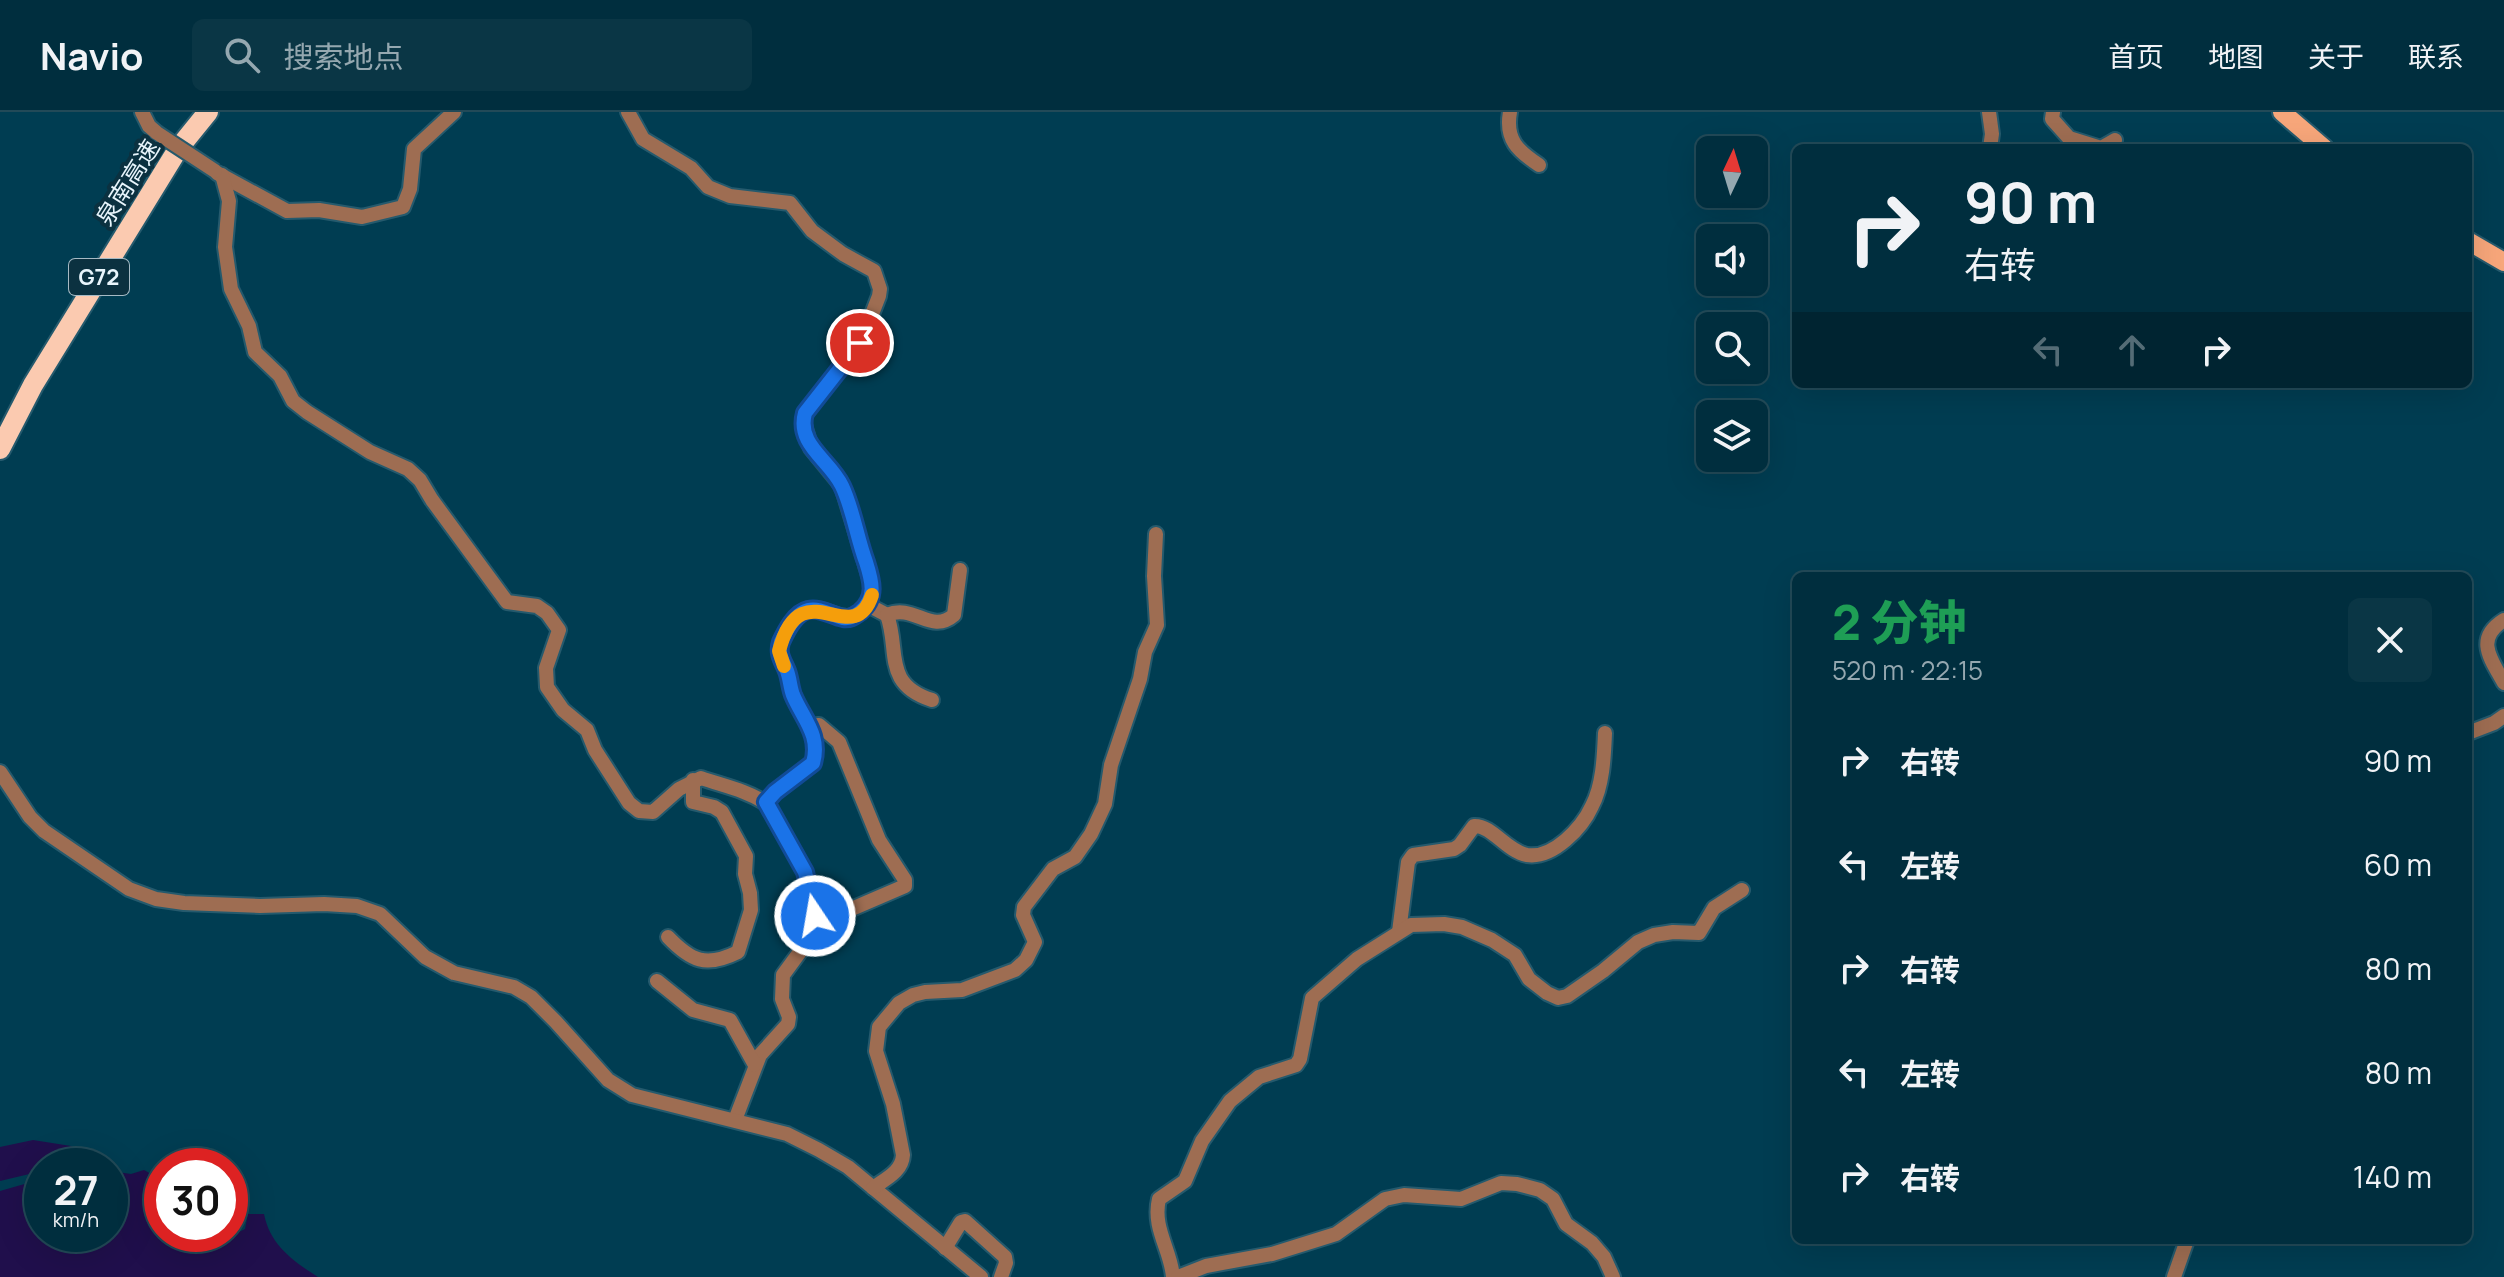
<!DOCTYPE html>
<html lang="zh">
<head>
<meta charset="utf-8">
<style>
	body { margin:0; font-family:Manrope,"Noto Sans SC",sans-serif; background:#0a3645; color:#f1f3f6; height:100vh; display:flex; flex-direction:column; font-size:30px; white-space:nowrap }
	* { box-sizing:border-box; margin:0 }
	p { font-size:26px; color:#95a8b0 }
	.icon { flex:none; width:44px; height:44px; fill:none; stroke:currentColor; stroke-width:2; stroke-linecap:round; stroke-linejoin:round }
	.map { position:relative; flex:1; overflow:hidden }
	.drawer { position:absolute; left:1792px; top:460px; width:680px; height:672px; display:flex; flex-direction:column; background:#002e3e; border-radius:12px; box-shadow:0 8px 32px #0002,0 0 0 2px #224a58 }
	.drawer>* { flex:none }
	.top-card { position:absolute; left:1792px; top:32px; width:680px; height:244px; border-radius:12px; box-shadow:0 8px 32px #0002,0 0 0 2px #224a58; background:#002e3e; color:#f1f3f6; overflow:hidden }
	.needle { width:52px; rotate:4deg }
	.fabs { position:absolute; left:1696px; top:24px; display:grid; gap:16px }
	.fabs a { display:grid; place-items:center; width:72px; height:72px; border-radius:12px; background:#002e3e; box-shadow:0 8px 32px #0002,0 0 0 2px #224a58; font-size:40px }
	.speed { position:absolute; left:24px; top:1036px; display:flex; gap:16px; font-size:40px; font-weight:700; text-align:center }
	.speed>* { display:grid; place-content:center; width:104px; height:104px; border-radius:50%; background:#002e3e; box-shadow:0 8px 32px #0002,0 0 0 2px #224a58; line-height:1 }
	.speed small { font-size:20px; font-weight:400 }
	.speed .limit { border:12px solid #d22; background:#fff; color:#111 }
	.pin { position:absolute; display:grid; place-items:center; width:68px; height:68px; color:#fff; margin:-34px; border:4px solid #fff; border-radius:50%; box-shadow:0 2px 8px #0007 }
	.me { position:absolute; width:88px; margin:-44px; rotate:348deg; stroke-linejoin:round; filter:drop-shadow(0 0 6px #0008) }
	.turn { display:flex; align-items:center; gap:28px; height:168px; padding:0 40px; font-size:36px }
	.turn .icon { width:104px; height:104px; stroke-width:2.5 }
	.turn b { display:block; font-size:56px; line-height:68px }
	.lanes { display:flex; align-items:center; height:76px; padding:0 40px; background:#0003; justify-content:center; gap:40px; direction:ltr }
	.lanes .off { opacity:.35 }
	.round { display:grid; place-items:center; flex:none; width:84px; height:84px; border-radius:12px; background:#0a3645 }
	.headline { display:flex; align-items:center; justify-content:space-between; height:136px; padding:0 40px }
	h1 { font-size:48px; font-weight:800; line-height:60px; color:#1e9e55 }
	ul { padding:0; list-style:none }
	li { display:flex; align-items:center; gap:24px; height:104px; padding:0 40px }
	li div { flex:1 }
	li b { display:block; font-size:30px }
	li em { font-style:normal }
	header { display:flex; align-items:center; gap:48px; box-sizing:border-box; height:112px; padding:0 40px; background:#002e3e; border-bottom:2px solid #224a58 }
	header strong { font-size:38px }
	nav { display:flex; gap:44px; margin-inline-start:auto; font-size:28px }
	.search { width:560px; height:72px; background:#0a3645; display:flex; align-items:center; gap:20px; box-sizing:border-box; padding:0 28px; border-radius:12px; color:#95a8b0; font-size:30px }
	.map>svg:first-child { display:block }
	.water { fill:#200f4c }
	.lines { fill:none; stroke-linecap:round; stroke-linejoin:round }
	.minor-casing { stroke:#255a6d; stroke-width:18 }
	.major-casing { stroke:#255a6d; stroke-width:22 }
	.highway-casing { stroke:#255a6d; stroke-width:24 }
	.minor { stroke:#9e6d52; stroke-width:14 }
	.major { stroke:#f7a67a; stroke-width:18 }
	.highway { stroke:#fbcab0; stroke-width:20 }
	.minor-bridge-casing { stroke:#255a6d; stroke-width:18; stroke-linecap:butt }
	.minor-bridge { stroke:#9e6d52; stroke-width:14 }
	.route-casing { stroke:#114b97; stroke-width:20 }
	.route { stroke:#1a73e8; stroke-width:14 }
	.slow { stroke:#f59e0b; stroke-width:14 }
	.labels { text-anchor:middle; dominant-baseline:central; stroke-width:8; stroke-linejoin:round; paint-order:stroke }
	.shield { fill:#0b3140; stroke:#a6bac4; stroke-width:2 }
	.shield-label { font-size:22px; font-weight:bold; fill:#e8f5fc }
	.street-label { font-size:24px; fill:#e8f5fc; stroke:#0b3140 }
</style>
</head>
<body>
<header>
<strong>Navio</strong>
<div class="search"><svg class="icon" aria-label="search" viewBox="0 0 24 24"><circle cx="10" cy="10" r="6"/><path d="M15 15l6 6"/></svg>搜索地点</div>
<nav><a>首页</a><a>地图</a><a>关于</a><a>联系</a></nav>
</header>
<div class="map">
<svg width="2504" height="1165" viewBox="0 0 2504 1165">
	<rect width="100%" height="100%" fill="#003d52"/>
	<!-- water -->
	<g class="water">
		<path d="M 33,1028 L 71,1034 L 89,1048 L 76,1054 L 42,1054 L 42,1059 L 0,1069 L 0,1035 Z"/>
		<path d="M 144,1058 L 162,1068 L 162,1122 L 230,1121 L 233,1123 L 245,1117 L 248,1102 L 264,1102 C 270,1133 293,1149 318,1165 L 0,1165 L 0,1079 L 42,1067 L 42,1122 L 110,1122 L 110,1059 L 131,1062 Z"/>
	</g>
	<g class="lines">
		<!-- minor casing -->
		<g class="minor-casing">
			<g id="minor">
				<path d="M 142,0 L 149,14 L 157,21"/>
				<path d="M 628,0 L 643,27 L 691,56 L 708,75 L 730,84 L 790,91 L 812,119 L 843,142 L 874,159 L 880,177 L 879,184 L 862,228 L 805,301 L 803,310 L 811,336 L 842,374 L 872,473 C 871,486 869,492 860,500 C 842,514 828,493 808,498 C 795,501 786,519 781,530 C 777,542 783,549 787,559 C 790,567 790,575 793,583 C 803,608 821,623 813,651 L 775,680 L 766,690 L 805,760 L 815,804 L 805,833 L 783,863 L 782,887 L 789,905 L 788,912 L 760,943 L 735,1008"/>
				<path d="M 1510,0 C 1505,28 1518,39 1539,53"/>
				<path d="M 1989,0 L 1992,22 L 1990,36"/>
				<path d="M 2053,0 L 2052,7 L 2069,26 L 2101,36 L 2115,28"/>
				<path d="M 217,61 L 287,99 L 319,98 L 362,105 L 403,95 L 410,77 L 414,37 L 454,0"/>
				<path d="M 222,63 L 229,89 L 225,135 L 231,177 L 249,214 L 255,240 L 280,264 L 293,289 L 307,300 L 370,340 L 408,357 L 420,368 L 432,388 L 507,490 L 537,494 L 547,501 L 559,518 L 546,556 L 547,575 L 563,598 L 587,618 L 595,638 L 629,691 L 639,699 L 653,700 L 679,677 L 701,666 C 724,674 745,678 766,691"/>
				<path d="M 868,493 L 887,503 C 900,538 882,572 932,588"/>
				<path d="M 887,503 C 914,491 931,523 954,503 L 960,458"/>
				<path d="M 2504,508 C 2474,527 2491,547 2504,571"/>
				<path d="M 811,614 L 819,613 L 839,630 L 879,728 L 905,768 L 905,774 L 812,814"/>
				<path d="M 2468,621 L 2494,611 L 2504,604"/>
				<path d="M 0,660 L 30,705 L 44,719 L 129,777 L 156,787 L 184,791 L 260,794 L 324,792 L 357,794 L 380,802 L 425,845 L 454,861 L 514,875 L 531,885 L 556,910 L 608,968 L 632,983 L 787,1022 L 819,1038 L 848,1055 L 981,1165"/>
				<path d="M 1399,820 L 1408,750 L 1413,743 L 1454,737 L 1460,733 L 1474,714 C 1492,713 1506,739 1527,743 C 1553,747 1582,716 1592,694 C 1603,673 1604,644 1605,621"/>
				<path d="M 668,825 C 691,849 706,856 738,840 L 751,798 L 750,781 L 745,762 L 746,744 L 722,700 L 714,695 L 693,690 L 693,668"/>
				<path d="M 657,869 L 693,898 L 730,908 L 755,953"/>
				<path d="M 873,1076 C 885,1067 902,1060 903,1043 L 893,992 L 876,939 L 879,915 L 899,891 L 913,883 L 925,880 L 962,878 L 1015,858 L 1026,848 L 1035,830 L 1023,803 L 1024,795 L 1053,757 L 1075,745 L 1091,722 L 1105,692 L 1111,653 L 1140,567 L 1145,540 L 1157,513 L 1154,464 L 1156,422"/>
				<path d="M 945,1136 L 961,1110 L 965,1109 L 1005,1145 L 1006,1151 L 1001,1165"/>
				<path d="M 1173,1165 C 1171,1138 1152,1116 1159,1087 L 1185,1069 L 1202,1029 L 1230,989 L 1259,965 L 1296,953 L 1300,947 L 1312,886 L 1357,847 L 1411,813 L 1444,812 L 1462,815 L 1492,828 L 1515,843 L 1529,867 L 1547,881 L 1558,886 L 1567,884 L 1603,859 L 1638,830 L 1654,823 L 1673,820 L 1699,821 L 1714,796 L 1742,778"/>
				<path d="M 1178,1165 L 1206,1154 L 1272,1142 L 1336,1122 L 1385,1087 L 1404,1083 L 1461,1087 L 1501,1071 L 1517,1072 L 1540,1078 L 1553,1087 L 1566,1112 L 1592,1131 L 1604,1145 L 1613,1165"/>
				<path d="M 2174,1165 L 2187,1128"/>
			</g>
		</g>
		<!-- major casing -->
		<g class="major-casing">
			<g id="major">
				<path d="M 2282,0 L 2324,36"/>
				<path d="M 2468,129 L 2504,150"/>
			</g>
		</g>
		<!-- highway casing -->
		<g class="highway-casing">
			<path id="highway" d="M 0,337 L 33,273 L 178,37 L 208,0"/>
		</g>
		<!-- minor -->
		<use href="#minor" class="minor"/>
		<!-- major -->
		<use href="#major" class="major"/>
		<!-- highway -->
		<use href="#highway" class="highway"/>
		<!-- minor-bridge casing -->
		<g class="minor-bridge-casing">
			<path id="minor-bridge" d="M 157,21 L 215,59"/>
		</g>
		<!-- minor-bridge -->
		<use href="#minor-bridge" class="minor-bridge"/>
	</g>
	<g class="lines">
		<!-- route casing -->
		<g class="route-casing">
			<path id="route" d="M 815,804 L 805,760 L 766,690 L 775,680 L 813,651 C 821,623 803,607 793,583 C 790,575 790,567 787,559 C 783,549 777,542 781,530 C 786,519 795,501 808,498 C 820,495 832,504 843,506 C 851,507 854,504 860,500 C 877,486 872,469 866,450 C 857,426 853,397 842,374 C 830,348 796,333 805,301 L 860,231"/>
		</g>
		<!-- route -->
		<use href="#route" class="route"/>
		<!-- slow -->
		<path class="slow" d="M 784,554 L 779,539 C 801,455 853,541 872,483"/>
	</g>
	<g class="labels">
		<!-- shield labels -->
		<rect class="shield" x="69" y="147" width="60" height="36" rx="6"/>
		<g class="shield-label">
			<text x="99" y="165">G72</text>
		</g>
		<!-- street labels -->
		<g class="street-label">
			<text transform="translate(127 70) rotate(-58)">泉南高速</text>
		</g>
	</g>
</svg>
<div class="fabs">
<a><svg class="needle" viewBox="-14 -14 28 28"><path d="M0-13l5 13h-10z" fill="#e53935"/><path d="M0 13l5-13h-10z" fill="#95a8b0"/></svg></a>
<a><svg class="icon" aria-label="sound" viewBox="0 0 24 24"><path d="M4 9h4l5-4v14l-5-4H4zM17 9q2 3 0 6"/></svg></a>
<a><svg class="icon" aria-label="search" viewBox="0 0 24 24"><circle cx="10" cy="10" r="6"/><path d="M15 15l6 6"/></svg></a>
<a><svg class="icon" aria-label="layers" viewBox="0 0 24 24"><path d="M12 4l9 5-9 5-9-5zM3 14l9 5 9-5"/></svg></a>
</div>
<div class="speed"><div>27<small>km/h</small></div><div class="limit">30</div></div>
<div class="pin" style="left:860px;top:231px;background:#d93025"><svg class="icon" aria-label="arrive" viewBox="0 0 24 24"><path d="M6 21V4h12l-3 4 3 4H6"/></svg></div>
<svg class="me" style="left:815px;top:804px" viewBox="-20 -20 40 40"><circle r="17" fill="#1a73e8" stroke="#fff" stroke-width="3"/><path d="M0-11L8 9 0 5-8 9z" fill="#fff"/></svg>
<div class="top-card">
<div class="turn"><svg class="icon" aria-label="right" viewBox="0 0 24 24"><path d="M7 20v-9h11M14 6l5 5-5 5"/></svg><div><b>90 m</b>右转</div></div>
<div class="lanes"><svg class="icon off" aria-label="left" viewBox="0 0 24 24"><path d="M17 20v-9H6M10 6l-5 5 5 5"/></svg><svg class="icon off" aria-label="ahead" viewBox="0 0 24 24"><path d="M12 20V5M6 11l6-6 6 6"/></svg><svg class="icon" aria-label="right" viewBox="0 0 24 24"><path d="M7 20v-9h11M14 6l5 5-5 5"/></svg></div>
</div>
<section class="drawer">
<div class="headline"><div><h1>2 分钟</h1><p>520 m · 22:15</p></div><a class="round"><svg class="icon" aria-label="close" viewBox="0 0 24 24"><path d="M6 6l12 12M18 6L6 18"/></svg></a></div>
<ul>
<li><svg class="icon" aria-label="right" viewBox="0 0 24 24"><path d="M7 20v-9h11M14 6l5 5-5 5"/></svg><div><b>右转</b></div><em>90 m</em></li>
<li><svg class="icon" aria-label="left" viewBox="0 0 24 24"><path d="M17 20v-9H6M10 6l-5 5 5 5"/></svg><div><b>左转</b></div><em>60 m</em></li>
<li><svg class="icon" aria-label="right" viewBox="0 0 24 24"><path d="M7 20v-9h11M14 6l5 5-5 5"/></svg><div><b>右转</b></div><em>80 m</em></li>
<li><svg class="icon" aria-label="left" viewBox="0 0 24 24"><path d="M17 20v-9H6M10 6l-5 5 5 5"/></svg><div><b>左转</b></div><em>80 m</em></li>
<li><svg class="icon" aria-label="right" viewBox="0 0 24 24"><path d="M7 20v-9h11M14 6l5 5-5 5"/></svg><div><b>右转</b></div><em>140 m</em></li>
</ul>
</section>
</div>
</body>
</html>
